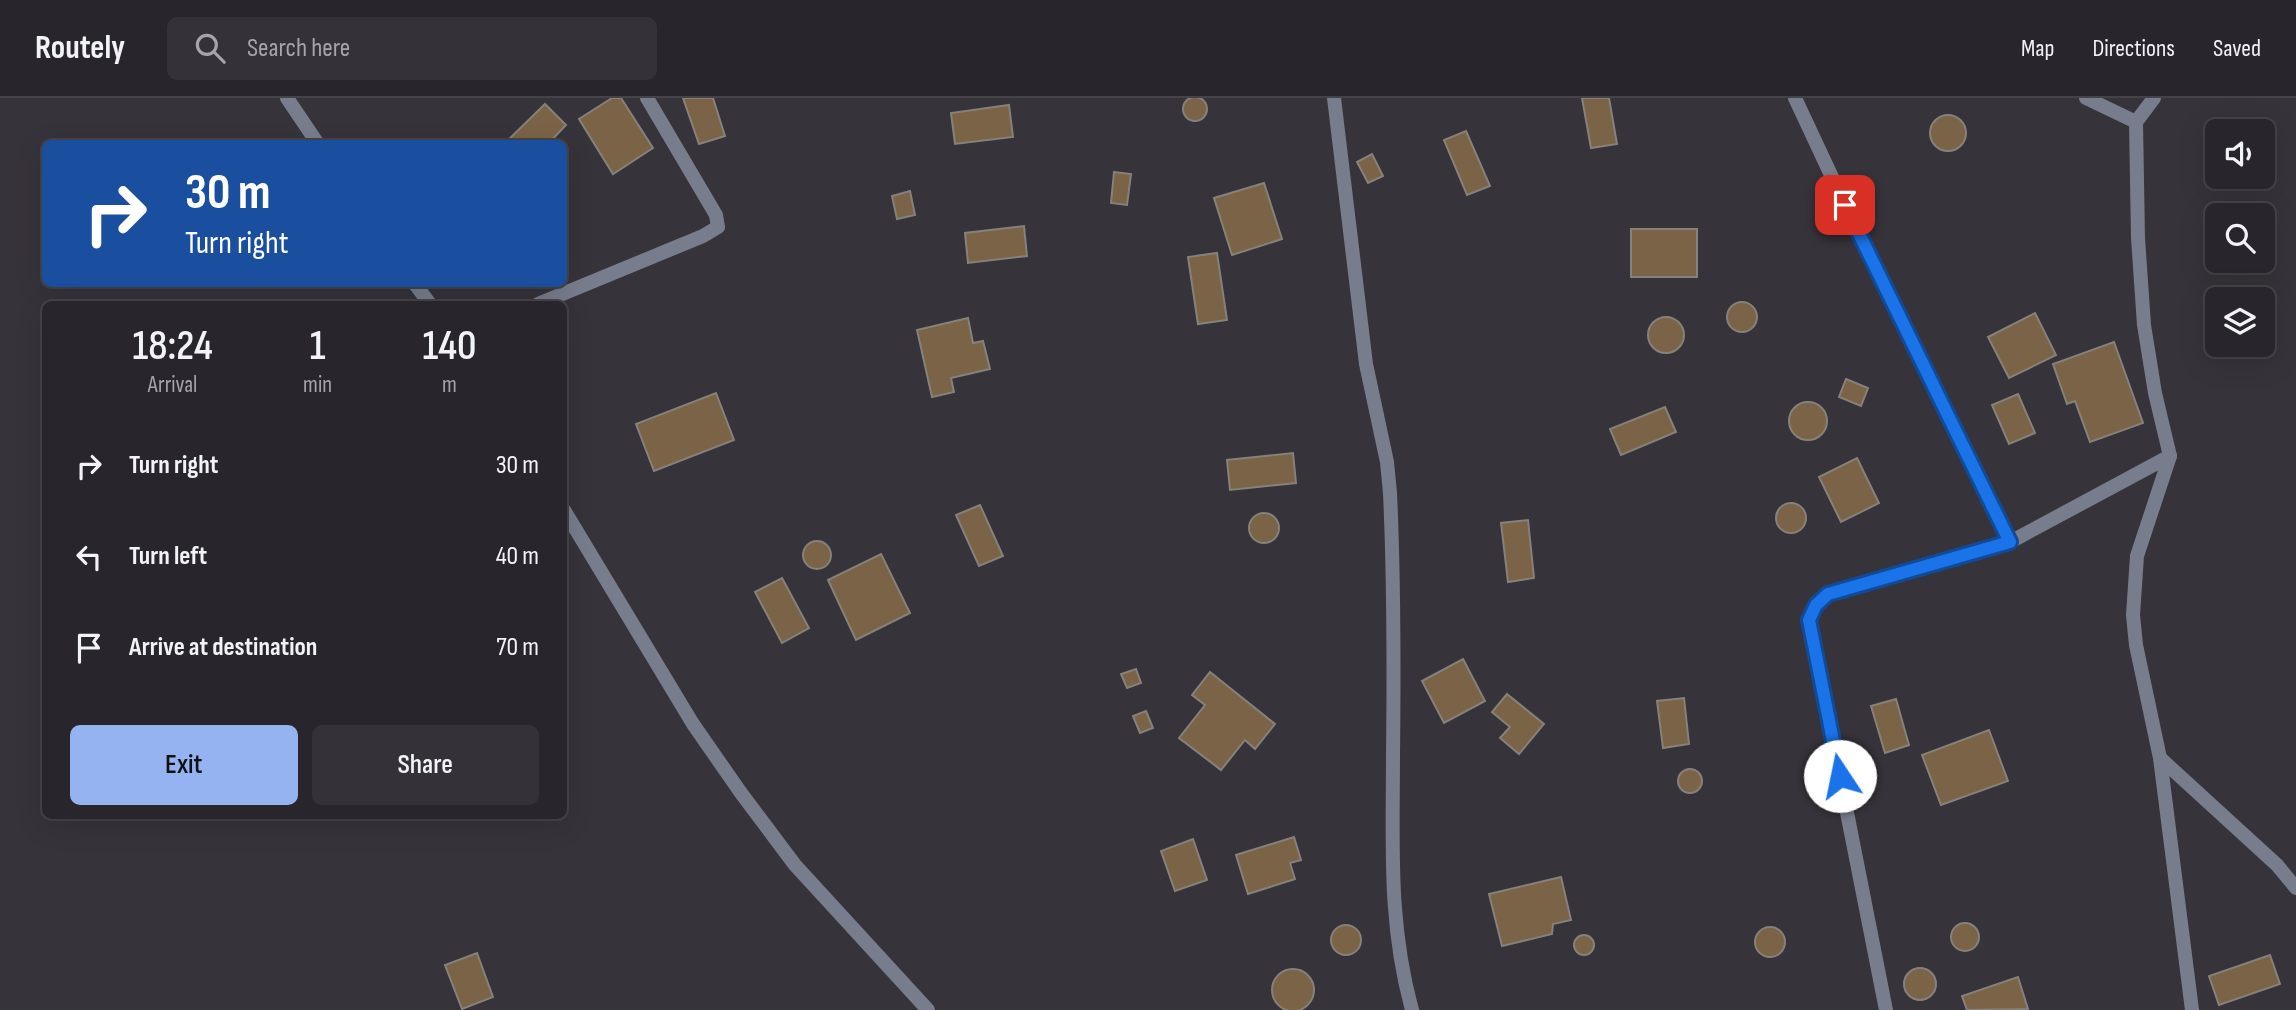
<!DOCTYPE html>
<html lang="en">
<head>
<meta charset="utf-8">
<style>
	body { margin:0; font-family:"Sofia Sans Condensed",sans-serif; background:#343238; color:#f1f3f6; height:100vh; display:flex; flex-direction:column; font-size:26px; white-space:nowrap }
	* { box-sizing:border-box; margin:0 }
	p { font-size:23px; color:#a5a5a9 }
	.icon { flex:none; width:38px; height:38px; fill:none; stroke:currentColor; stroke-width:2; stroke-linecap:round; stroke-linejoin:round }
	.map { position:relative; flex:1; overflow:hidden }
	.details { position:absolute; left:42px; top:203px; width:525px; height:518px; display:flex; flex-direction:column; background:#28262c; border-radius:10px; box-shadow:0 7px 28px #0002,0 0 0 2px #444348 }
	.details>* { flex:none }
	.top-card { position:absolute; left:42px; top:42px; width:525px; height:147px; border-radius:10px; box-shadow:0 7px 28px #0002,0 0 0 2px #444348; background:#1a4fa0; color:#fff; overflow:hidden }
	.fabs { position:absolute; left:2205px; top:21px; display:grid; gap:14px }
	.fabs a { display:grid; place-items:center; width:70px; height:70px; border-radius:10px; background:#28262c; box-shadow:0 7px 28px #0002,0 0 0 2px #444348; font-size:35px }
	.pin { position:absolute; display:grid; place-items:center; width:60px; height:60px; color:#fff; margin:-30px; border-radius:14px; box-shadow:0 4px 10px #0006 }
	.me { position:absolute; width:77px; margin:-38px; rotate:349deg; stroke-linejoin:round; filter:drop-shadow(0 0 5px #0008) }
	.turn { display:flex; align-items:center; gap:24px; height:147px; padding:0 28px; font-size:32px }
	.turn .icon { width:91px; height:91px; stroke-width:2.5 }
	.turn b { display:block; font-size:49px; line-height:60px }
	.eta { display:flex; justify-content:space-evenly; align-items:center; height:119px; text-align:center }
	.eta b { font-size:42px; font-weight:600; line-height:49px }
	.button { display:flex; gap:14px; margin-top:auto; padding:14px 28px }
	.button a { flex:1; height:80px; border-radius:10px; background:#95b2f1; color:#111; font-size:28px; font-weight:600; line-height:80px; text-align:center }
	.button a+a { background:#343238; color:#f1f3f6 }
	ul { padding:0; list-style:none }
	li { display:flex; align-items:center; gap:21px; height:91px; padding:0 28px }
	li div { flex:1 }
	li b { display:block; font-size:26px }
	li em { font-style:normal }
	header { display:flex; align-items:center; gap:42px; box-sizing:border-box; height:98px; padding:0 35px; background:#28262c; border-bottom:2px solid #444348 }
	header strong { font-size:33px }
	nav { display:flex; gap:38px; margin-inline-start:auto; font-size:24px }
	.search { width:490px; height:63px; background:#343238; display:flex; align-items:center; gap:18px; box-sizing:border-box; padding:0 24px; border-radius:10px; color:#a5a5a9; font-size:26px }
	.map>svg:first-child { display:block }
	.building { fill:#7a6346; stroke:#86817b; stroke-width:2 }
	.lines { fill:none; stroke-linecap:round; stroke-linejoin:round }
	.minor { stroke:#777d8c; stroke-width:14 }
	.route-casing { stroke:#114b97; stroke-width:18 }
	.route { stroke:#1a73e8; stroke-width:12 }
</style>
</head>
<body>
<header>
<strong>Routely</strong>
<div class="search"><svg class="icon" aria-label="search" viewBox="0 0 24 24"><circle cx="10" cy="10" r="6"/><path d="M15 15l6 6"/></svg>Search here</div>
<nav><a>Map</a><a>Directions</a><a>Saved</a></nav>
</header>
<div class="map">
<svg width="2296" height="912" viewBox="0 0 2296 912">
	<rect width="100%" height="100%" fill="#36333a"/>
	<!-- building -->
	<g class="building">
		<circle cx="1195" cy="11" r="12"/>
		<path d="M 612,0 L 621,0 L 653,50 L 613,76 L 579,21 Z"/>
		<path d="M 683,0 L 713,0 L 725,38 L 699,46 Z"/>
		<path d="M 1582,0 L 1609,0 L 1617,46 L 1591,50 Z"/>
		<path d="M 545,6 L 566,27 L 548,46 L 505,45 Z"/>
		<path d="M 1009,7 L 1013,39 L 955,46 L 951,15 Z"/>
		<circle cx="1948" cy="35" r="18"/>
		<path d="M 1466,33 L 1490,88 L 1467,97 L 1444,42 Z"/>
		<path d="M 1372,56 L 1383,78 L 1368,85 L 1357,64 Z"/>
		<path d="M 1114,74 L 1131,76 L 1127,107 L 1111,105 Z"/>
		<path d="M 1264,85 L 1282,141 L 1232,157 L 1214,100 Z"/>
		<path d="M 910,93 L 915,117 L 897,121 L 892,98 Z"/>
		<path d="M 1024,128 L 1027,158 L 968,165 L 965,135 Z"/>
		<rect x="1631" y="131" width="66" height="48"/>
		<path d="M 1217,155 L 1227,222 L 1198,226 L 1188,159 Z"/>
		<circle cx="1742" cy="219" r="15"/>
		<path d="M 2035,215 L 2056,257 L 2009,280 L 1988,239 Z"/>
		<circle cx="1666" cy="237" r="18"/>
		<path d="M 968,220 L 973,245 L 983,243 L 990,271 L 951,280 L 954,294 L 932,299 L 917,232 Z"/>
		<path d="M 2114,244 L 2143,325 L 2090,344 L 2075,303 L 2067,306 L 2053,266 Z"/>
		<path d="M 1846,281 L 1868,290 L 1861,308 L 1839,299 Z"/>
		<path d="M 716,295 L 734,342 L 654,373 L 636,326 Z"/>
		<path d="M 2018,296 L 2035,335 L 2009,346 L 1992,307 Z"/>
		<circle cx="1808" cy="323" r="19"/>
		<path d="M 1665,309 L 1676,334 L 1621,357 L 1610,331 Z"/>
		<path d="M 1293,355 L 1296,385 L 1230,392 L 1227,362 Z"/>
		<path d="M 1857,360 L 1879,405 L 1841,424 L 1819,379 Z"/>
		<circle cx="1791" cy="420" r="15"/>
		<path d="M 980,407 L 1003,458 L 979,468 L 956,417 Z"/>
		<circle cx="1264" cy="430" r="15"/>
		<path d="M 1528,422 L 1534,480 L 1508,484 L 1501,425 Z"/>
		<circle cx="817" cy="457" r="14"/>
		<path d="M 881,456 L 910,515 L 856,542 L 828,482 Z"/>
		<path d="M 782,480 L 809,530 L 782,545 L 755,494 Z"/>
		<path d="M 1463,561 L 1485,603 L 1444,625 L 1422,583 Z"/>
		<path d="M 1136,571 L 1141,585 L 1127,590 L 1121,576 Z"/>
		<path d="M 1210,574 L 1275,626 L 1255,651 L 1245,642 L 1221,672 L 1179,640 L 1205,607 L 1192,597 Z"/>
		<path d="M 1507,596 L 1544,626 L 1519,656 L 1500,640 L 1510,629 L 1492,614 Z"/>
		<path d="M 1684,600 L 1689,646 L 1663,650 L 1657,603 Z"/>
		<path d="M 1896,601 L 1909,647 L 1885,655 L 1871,608 Z"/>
		<path d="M 1146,613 L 1153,630 L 1140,635 L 1133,618 Z"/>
		<path d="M 1989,632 L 2008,683 L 1941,707 L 1922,657 Z"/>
		<circle cx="1690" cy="683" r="12"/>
		<path d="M 1294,739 L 1301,762 L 1290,765 L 1295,781 L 1248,796 L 1236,757 Z"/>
		<path d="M 1193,741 L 1207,782 L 1175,793 L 1161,753 Z"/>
		<path d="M 1561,779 L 1571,822 L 1553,826 L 1552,836 L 1502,848 L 1489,796 Z"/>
		<circle cx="1965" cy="839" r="14"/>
		<circle cx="1346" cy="842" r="15"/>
		<circle cx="1770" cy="844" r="15"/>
		<circle cx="1584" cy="847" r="10"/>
		<path d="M 477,855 L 493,899 L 462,911 L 445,867 Z"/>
		<path d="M 2270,857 L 2280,886 L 2219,907 L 2209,878 Z"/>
		<circle cx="1920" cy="886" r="16"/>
		<circle cx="1293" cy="892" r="21"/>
		<path d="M 2018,879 L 2028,911 L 1967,912 L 1962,898 Z"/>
	</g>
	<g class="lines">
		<!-- minor -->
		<g class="minor">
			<path d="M 287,0 L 318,46"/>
			<path d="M 1334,0 L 1366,266 L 1387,364 L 1390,395 C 1394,482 1394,570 1393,657 C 1393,747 1388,824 1412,912"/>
			<path d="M 1795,0 L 1845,107 L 2010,444 L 2170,358"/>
			<path d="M 2086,0 L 2136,24 L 2154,0"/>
			<path d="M 2136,24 L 2138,140 L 2144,227 L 2155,295 L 2170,358 L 2137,458 L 2133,517 L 2136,547 L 2160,660 L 2192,912"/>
			<path d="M 415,186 L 430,206"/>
			<path d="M 538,206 L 703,138 L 718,129 L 716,117 L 647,0"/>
			<path d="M 564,412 L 693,626 L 741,695 L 795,767 L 928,912"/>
			<path d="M 2160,660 L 2277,767 L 2296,790"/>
			<path d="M 1886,912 L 1809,522 L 1817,507 L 1828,496 L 2010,444"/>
		</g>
	</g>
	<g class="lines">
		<!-- route casing -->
		<g class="route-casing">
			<path id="route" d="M 1840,678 L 1809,522 L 1816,507 L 1828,496 L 2010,444 L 1845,107"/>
		</g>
		<!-- route -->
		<use href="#route" class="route"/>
	</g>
</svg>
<div class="fabs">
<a><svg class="icon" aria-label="sound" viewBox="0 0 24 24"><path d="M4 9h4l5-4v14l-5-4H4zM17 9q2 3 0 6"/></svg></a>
<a><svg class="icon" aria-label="search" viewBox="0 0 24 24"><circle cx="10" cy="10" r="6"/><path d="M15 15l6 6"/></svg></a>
<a><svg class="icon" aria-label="layers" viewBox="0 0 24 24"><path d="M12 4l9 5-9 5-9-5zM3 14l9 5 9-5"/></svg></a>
</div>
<div class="pin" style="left:1845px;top:107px;background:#d93025"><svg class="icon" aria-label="arrive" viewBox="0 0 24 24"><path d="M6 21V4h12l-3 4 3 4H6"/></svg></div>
<svg class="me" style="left:1840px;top:678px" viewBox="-20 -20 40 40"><circle r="19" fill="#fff"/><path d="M0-13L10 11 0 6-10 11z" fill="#1a73e8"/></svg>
<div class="top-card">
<div class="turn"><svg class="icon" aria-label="right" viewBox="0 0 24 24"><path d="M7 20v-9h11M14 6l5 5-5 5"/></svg><div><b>30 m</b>Turn right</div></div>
</div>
<section class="details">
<div class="eta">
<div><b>18:24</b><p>Arrival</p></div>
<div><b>1</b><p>min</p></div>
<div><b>140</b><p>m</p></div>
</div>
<ul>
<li><svg class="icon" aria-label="right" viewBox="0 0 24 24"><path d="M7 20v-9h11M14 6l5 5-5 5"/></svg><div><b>Turn right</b></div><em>30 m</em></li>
<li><svg class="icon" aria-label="left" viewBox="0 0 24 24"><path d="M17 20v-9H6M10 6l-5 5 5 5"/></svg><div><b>Turn left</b></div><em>40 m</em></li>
<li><svg class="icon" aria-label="arrive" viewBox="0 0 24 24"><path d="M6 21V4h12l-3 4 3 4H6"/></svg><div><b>Arrive at destination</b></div><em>70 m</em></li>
</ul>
<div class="button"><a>Exit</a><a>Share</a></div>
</section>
</div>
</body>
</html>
